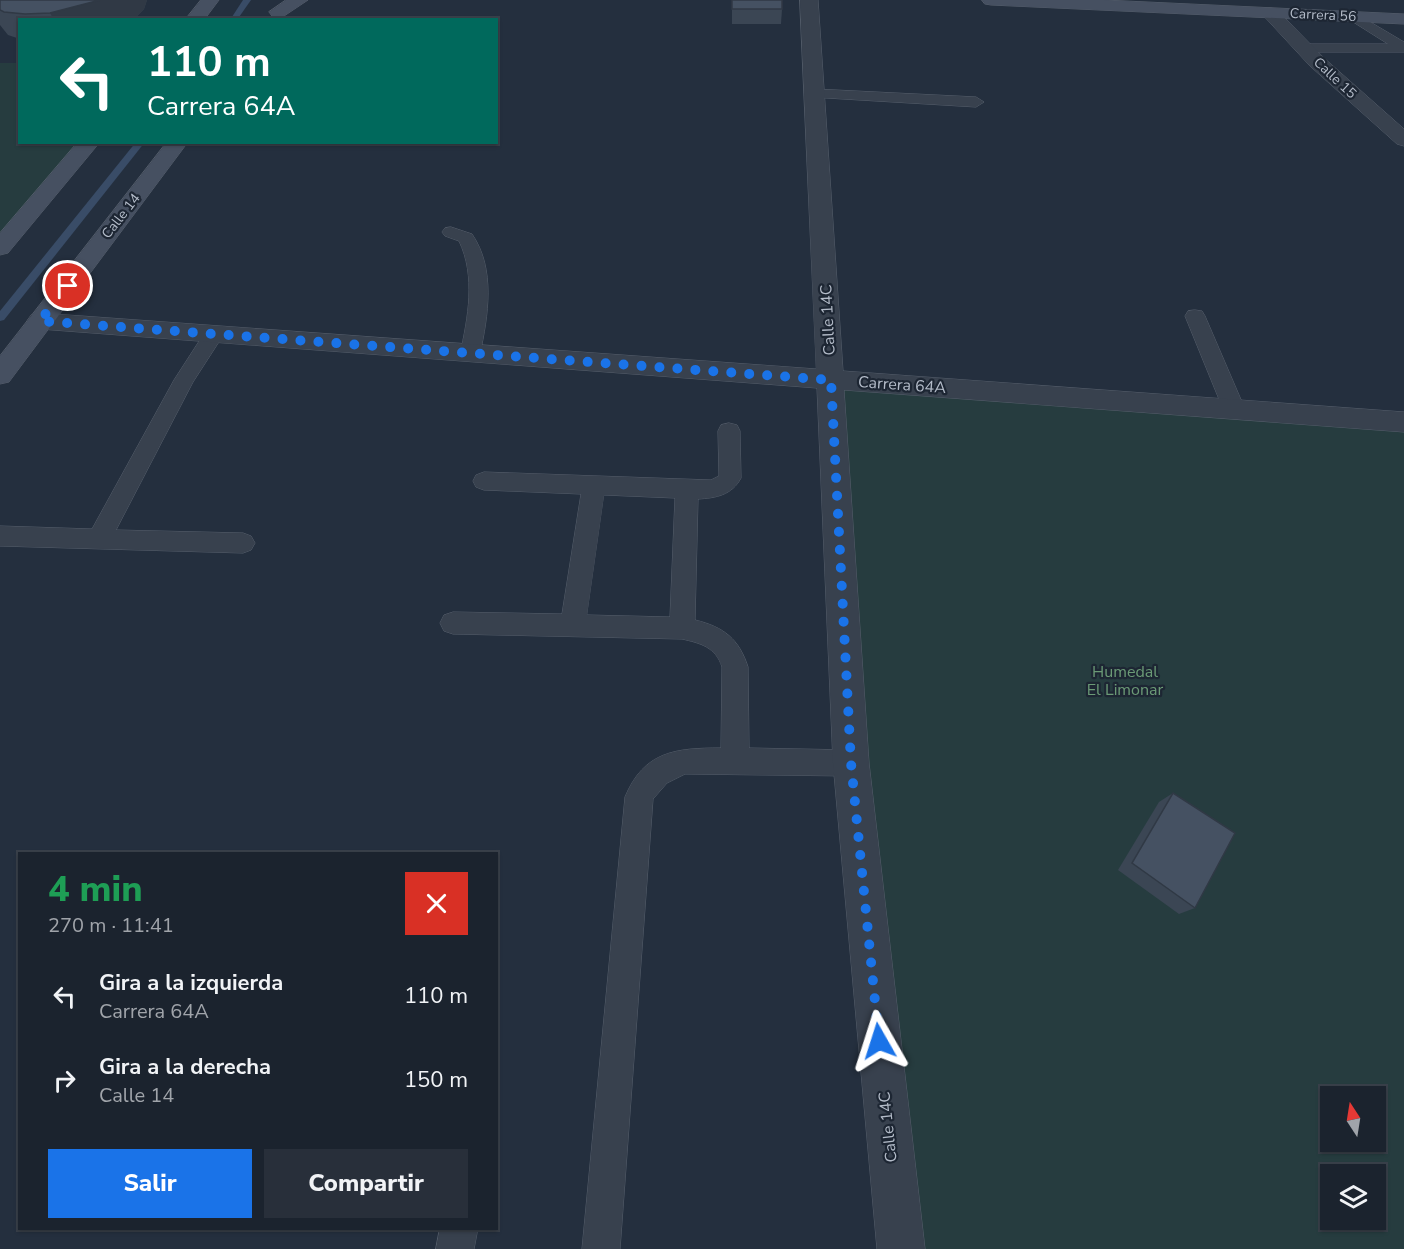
<!DOCTYPE html>
<html lang="es">
<head>
<meta charset="utf-8">
<style>
	body { margin:0; font-family:"Nunito Sans",sans-serif; background:#282f3a; color:#f1f3f6; height:100vh; display:flex; flex-direction:column; font-size:22px; white-space:nowrap }
	* { box-sizing:border-box; margin:0 }
	p { font-size:20px; color:#a0a4aa }
	.icon { flex:none; width:33px; height:33px; fill:none; stroke:currentColor; stroke-width:2; stroke-linecap:round; stroke-linejoin:round }
	.map { position:relative; flex:1; overflow:hidden }
	.details { position:absolute; left:18px; top:852px; width:480px; height:378px; display:flex; flex-direction:column; background:#1b232e; border-radius:0px; box-shadow:0 2px 4px #0004,0 0 0 2px #39404a }
	.details>* { flex:none }
	.top-card { position:absolute; left:18px; top:18px; width:480px; height:126px; border-radius:0px; box-shadow:0 2px 4px #0004,0 0 0 2px #39404a; background:#00695c; color:#fff; overflow:hidden }
	.needle { width:39px; rotate:348deg }
	.fabs { position:absolute; left:1320px; top:1086px; display:grid; gap:12px }
	.fabs a { display:grid; place-items:center; width:66px; height:66px; border-radius:0px; background:#1b232e; box-shadow:0 2px 4px #0004,0 0 0 2px #39404a; font-size:30px }
	.pin { position:absolute; display:grid; place-items:center; width:51px; height:51px; color:#fff; margin:-26px; border:3px solid #fff; border-radius:50%; box-shadow:0 2px 6px #0007 }
	.me { position:absolute; width:66px; margin:-33px; rotate:354deg; stroke-linejoin:round; filter:drop-shadow(0 0 4px #0008) }
	.turn { display:flex; align-items:center; gap:21px; height:126px; padding:0 30px; font-size:27px }
	.turn .icon { width:78px; height:78px; stroke-width:2.5 }
	.turn b { display:block; font-size:42px; line-height:51px }
	.round { display:grid; place-items:center; flex:none; width:63px; height:63px; border-radius:0px; background:#282f3a }
	.headline { display:flex; align-items:center; justify-content:space-between; height:102px; padding:0 30px }
	h1 { font-size:36px; font-weight:800; line-height:45px; color:#1e9e55 }
	.cta { display:flex; gap:12px; margin-top:auto; padding:12px 30px }
	.cta a { flex:1; height:69px; border-radius:0px; background:#1a73e8; color:#fff; font-size:24px; font-weight:800; line-height:69px; text-align:center }
	.cta a+a { background:#282f3a; color:#f1f3f6 }
	ul { padding:0; list-style:none }
	li { display:flex; align-items:center; gap:18px; height:84px; padding:0 30px }
	li div { flex:1 }
	li b { display:block; font-size:22px }
	li em { font-style:normal }
	.map>svg:first-child { display:block }
	.green { fill:#263c3f; fill-rule:evenodd }
	.lines { fill:none; stroke-linecap:round; stroke-linejoin:round }
	.stream { fill:#394c67; fill-rule:evenodd }
	.lane-casing { stroke:#565f6c; stroke-width:1 }
	.street-casing { stroke:#565f6c; stroke-width:1 }
	.secondary-casing { stroke:#565f6c; stroke-width:1 }
	.lane { fill:#38414e; fill-rule:evenodd }
	.street { fill:#38414e; fill-rule:evenodd }
	.secondary { fill:#465061; fill-rule:evenodd }
	.wall { fill:#3b4654 }
	.shaded-wall { fill:#303945 }
	.building { fill:#455162; stroke:#303945; stroke-width:1.5 }
	.route { stroke:#1a73e8; stroke-width:10; stroke-dasharray:0 18 }
	.labels { text-anchor:middle; dominant-baseline:central; stroke-width:4.5; stroke-linejoin:round; paint-order:stroke }
	.far-street-label { font-size:14px; fill:#b4bcc9; stroke:#1d2633 }
	.street-label { font-size:16px; fill:#b4bcc9; stroke:#1d2633 }
	.park-label { font-size:16px; fill:#6b9a76; stroke:#1d2633 }
</style>
</head>
<body>
<div class="map">
<svg width="1404" height="1249" viewBox="0 0 1404 1249">
	<rect width="100%" height="100%" fill="#242f3e"/>
	<!-- green -->
	<g class="green">
		<path d="M 0,63 L 19,63 L 20,142 L 90,143 L 0,248 Z"/>
		<path d="M 831,380 L 1404,422 L 1404,1249 L 901,1249 ZM 1330,1096 L 1376,1096 L 1376,1142 L 1330,1142 ZM 1330,1174 L 1376,1174 L 1376,1220 L 1330,1220 Z"/>
	</g>
	<g class="lines">
		<!-- stream -->
		<g class="stream">
			<path d="M 243,0 L 251,0 L 237,20 L 230,20 Z"/>
			<path d="M 136,142 L 145,142 L 4,320 L 0,321 L 0,311 Z"/>
		</g>
		<!-- lane casing -->
		<g class="lane-casing">
			<g id="lane">
				<path d="M 1355,13 L 1404,42 L 1404,52 L 1304,52 L 1297,48 L 1304,44 L 1388,44 L 1350,20 L 1348,17 Z"/>
				<path d="M 815,89 L 976,97 L 984,102 L 976,107 L 810,97 L 807,94 Z"/>
				<path d="M 451,227 L 472,234 C 496,269 488,316 480,354 L 477,359 L 470,361 L 463,359 L 460,354 C 468,318 476,276 459,241 L 445,236 L 442,232 L 445,228 Z"/>
				<path d="M 1195,310 L 1202,311 L 1205,316 L 1245,409 L 1242,414 L 1234,417 L 1226,414 L 1223,409 L 1185,316 L 1188,311 Z"/>
				<path d="M 214,327 L 221,329 L 224,334 L 193,382 L 116,530 L 243,533 L 251,536 L 255,543 L 251,550 L 243,553 L 0,546 L 0,526 L 92,529 L 174,380 L 207,329 Z"/>
				<path d="M 729,423 L 737,425 L 740,431 L 741,478 C 732,495 716,498 698,499 L 695,620 C 724,627 739,639 748,667 L 749,748 L 851,750 L 861,754 L 865,763 L 861,772 L 851,776 L 685,774 L 667,783 L 653,799 L 620,1249 L 582,1249 L 625,797 C 644,751 676,748 721,748 L 722,667 C 716,647 700,643 682,639 L 453,634 L 444,631 L 440,623 L 444,615 L 453,612 L 562,614 L 581,494 L 484,490 L 476,487 L 473,481 L 476,475 L 484,472 L 711,480 L 719,476 L 718,431 L 721,425 ZM 604,495 L 675,498 L 670,617 L 587,615 Z"/>
				<path d="M 440,1228 L 478,1228 L 474,1249 L 436,1249 Z"/>
			</g>
		</g>
		<!-- street casing -->
		<g class="street-casing">
			<g id="street">
				<path d="M 800,0 L 818,0 L 843,371 L 1404,412 L 1404,432 L 844,390 L 869,763 L 925,1249 L 877,1249 L 833,763 L 817,388 L 40,329 L 31,327 L 27,321 L 31,315 L 40,313 L 816,369 Z"/>
				<path d="M 1270,8 L 1276,9 L 1324,58 L 1404,129 L 1404,146 L 1397,144 L 1310,66 L 1261,13 L 1264,9 Z"/>
			</g>
		</g>
		<!-- secondary casing -->
		<g class="secondary-casing">
			<g id="secondary">
				<path d="M 201,0 L 219,0 L 204,20 L 185,20 Z"/>
				<path d="M 286,0 L 308,0 L 284,16 L 272,16 L 269,12 Z"/>
				<path d="M 982,0 L 1104,0 L 1404,14 L 1404,24 L 991,5 L 985,4 Z"/>
				<path d="M 78,142 L 100,142 L 8,253 L 0,255 L 0,233 Z"/>
				<path d="M 167,142 L 188,142 L 9,382 L 0,384 L 0,356 Z"/>
			</g>
		</g>
		<!-- lane -->
		<use href="#lane" class="lane"/>
		<!-- street -->
		<use href="#street" class="street"/>
		<!-- secondary -->
		<use href="#secondary" class="secondary"/>
	</g>
	<!-- wall -->
	<g class="wall">
		<path d="M 0,0 L 147,0 L 144,9 L 133,20 L 20,20 L 20,39 L 8,35 L 0,25 Z"/>
		<path d="M 732,0 L 782,9 L 781,24 L 732,24 Z"/>
		<path d="M 1173,793 L 1195,908 L 1179,914 L 1118,870 L 1159,802 Z"/>
	</g>
	<!-- shaded-wall -->
	<path class="shaded-wall" d="M 100,0 L 147,0 L 144,9 L 133,20 L 54,20 L 50,13 Z"/>
	<!-- building -->
	<g class="building">
		<path d="M 0,0 L 100,0 L 50,13 L 25,14 L 4,12 L 0,10 Z"/>
		<rect x="732" y="0" width="50" height="9"/>
		<path d="M 1173,793 L 1235,833 L 1195,908 L 1132,863 Z"/>
	</g>
	<g class="lines">
		<!-- route -->
		<path class="route" d="M 68,286 L 40,321 L 831,380 L 851,763 L 879,1041"/>
	</g>
	<g class="labels">
		<!-- far-street labels -->
		<g class="far-street-label">
			<text transform="translate(1323 15) rotate(3)">Carrera 56</text>
			<text transform="translate(1335 78) rotate(43)">Calle 15</text>
			<text transform="translate(121 216) rotate(-52)">Calle 14</text>
		</g>
		<!-- street labels -->
		<g class="street-label">
			<text transform="translate(828 320) rotate(-93)">Calle 14C</text>
			<text transform="translate(902 385) rotate(4)">Carrera 64A</text>
			<text transform="translate(888 1127) rotate(-96)">Calle 14C</text>
		</g>
		<!-- park labels -->
		<g class="park-label">
			<text x="1125" y="672">Humedal<tspan x="1125" dy="18">El Limonar</tspan></text>
		</g>
	</g>
</svg>
<div class="fabs">
<a><svg class="needle" viewBox="-14 -14 28 28"><path d="M0-13l5 13h-10z" fill="#e53935"/><path d="M0 13l5-13h-10z" fill="#a0a4aa"/></svg></a>
<a><svg class="icon" aria-label="layers" viewBox="0 0 24 24"><path d="M12 4l9 5-9 5-9-5zM3 14l9 5 9-5"/></svg></a>
</div>
<div class="pin" style="left:68px;top:286px;background:#d93025"><svg class="icon" aria-label="arrive" viewBox="0 0 24 24"><path d="M6 21V4h12l-3 4 3 4H6"/></svg></div>
<svg class="me" style="left:879px;top:1041px" viewBox="-20 -20 40 40"><path d="M0-17L14 15 0 8-14 15z" fill="#1a73e8" stroke="#fff" stroke-width="4"/></svg>
<div class="top-card">
<div class="turn"><svg class="icon" aria-label="left" viewBox="0 0 24 24"><path d="M17 20v-9H6M10 6l-5 5 5 5"/></svg><div><b>110 m</b>Carrera 64A</div></div>
</div>
<section class="details">
<div class="headline"><div><h1>4 min</h1><p>270 m · 11:41</p></div><a class="round" style="background:#d93025;color:#fff"><svg class="icon" aria-label="close" viewBox="0 0 24 24"><path d="M6 6l12 12M18 6L6 18"/></svg></a></div>
<ul>
<li><svg class="icon" aria-label="left" viewBox="0 0 24 24"><path d="M17 20v-9H6M10 6l-5 5 5 5"/></svg><div><b>Gira a la izquierda</b><p>Carrera 64A</p></div><em>110 m</em></li>
<li><svg class="icon" aria-label="right" viewBox="0 0 24 24"><path d="M7 20v-9h11M14 6l5 5-5 5"/></svg><div><b>Gira a la derecha</b><p>Calle 14</p></div><em>150 m</em></li>
</ul>
<div class="cta"><a>Salir</a><a>Compartir</a></div>
</section>
</div>
</body>
</html>
